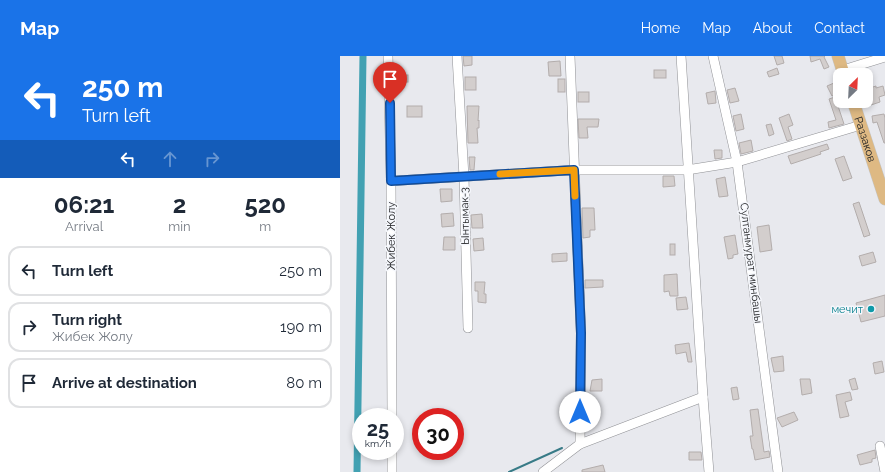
<!DOCTYPE html>
<html lang="en">
<head>
<meta charset="utf-8">
<style>
	body { margin:0; font-family:Raleway,sans-serif; background:#f2f2f3; color:#1f2937; height:100vh; display:flex; flex-direction:column; font-size:15px; white-space:nowrap }
	* { box-sizing:border-box; margin:0 }
	p { font-size:13px; color:#747a83 }
	.icon { flex:none; width:22px; height:22px; fill:none; stroke:currentColor; stroke-width:2; stroke-linecap:round; stroke-linejoin:round }
	.map { position:relative; flex:1; overflow:hidden }
	.details { display:flex; flex-direction:column; background:#fff; width:340px }
	.details>* { flex:none }
	.hud { background:#1a73e8; color:#fff; overflow:hidden }
	.needle { width:26px; rotate:24deg }
	.fabs { position:absolute; left:493px; top:12px; display:grid; gap:8px }
	.fabs a { display:grid; place-items:center; width:40px; height:40px; border-radius:8px; background:#fff; box-shadow:0 2px 6px #0003; font-size:20px }
	.speed { position:absolute; left:12px; top:352px; display:flex; gap:8px; font-size:20px; font-weight:700; text-align:center }
	.speed>* { display:grid; place-content:center; width:52px; height:52px; border-radius:50%; background:#fff; box-shadow:0 2px 6px #0003; line-height:1 }
	.speed small { font-size:10px; font-weight:400 }
	.speed .limit { border:6px solid #d22; background:#fff; color:#111 }
	.pin { position:absolute; display:grid; place-items:center; width:34px; height:34px; color:#fff; margin:-41px -17px; border-radius:50% 50% 50% 0; rotate:-45deg; box-shadow:0 0 4px #0007 }
	.pin .icon { rotate:45deg }
	.me { position:absolute; width:44px; margin:-22px; rotate:0deg; stroke-linejoin:round; filter:drop-shadow(0 0 3px #0008) }
	.turn { display:flex; align-items:center; gap:14px; height:84px; padding:0 16px; font-size:18px }
	.turn .icon { width:52px; height:52px; stroke-width:2.5 }
	.turn b { display:block; font-size:28px; line-height:34px }
	.lanes { display:flex; align-items:center; height:38px; padding:0 16px; background:#0003; justify-content:center; gap:20px; direction:ltr }
	.lanes .off { opacity:.35 }
	.eta { display:flex; justify-content:space-evenly; align-items:center; height:68px; text-align:center }
	.eta b { font-size:24px; font-weight:700; line-height:28px }
	ul { padding:0; list-style:none }
	li { display:flex; align-items:center; gap:12px; height:50px; margin:0 8px 6px; padding:0 8px; border:2px solid #e0e1e3; border-radius:12px }
	li div { flex:1 }
	li b { display:block; font-size:15px }
	li em { font-style:normal }
	header { display:flex; align-items:center; gap:24px; box-sizing:border-box; height:56px; padding:0 20px; background:#1a73e8; color:#fff }
	header strong { font-size:19px }
	nav { display:flex; gap:22px; margin-inline-start:auto; font-size:14px }
	main { display:flex; flex:1; min-height:0 }
	.map>svg:first-child { display:block }
	.lines { fill:none; stroke-linecap:round; stroke-linejoin:round }
	.stream { stroke:#387b87; stroke-width:2 }
	.canal { stroke:#42a1b2; stroke-width:7 }
	.building { fill:#d3cecd; stroke:#b3adac }
	.minor-casing { stroke:#909195; stroke-width:10 }
	.major-casing { stroke:#c5c6c6; stroke-width:13 }
	.minor { stroke:#fff; stroke-width:9 }
	.major { stroke:#deb983; stroke-width:12 }
	.route-casing { stroke:#114b97; stroke-width:10 }
	.route { stroke:#1a73e8; stroke-width:7 }
	.slow { stroke:#f59e0b; stroke-width:7 }
	.culture-dot { fill:#0f9aa8; stroke:#f5f7fc; stroke-width:1.5 }
	.labels { text-anchor:middle; dominant-baseline:central; stroke-width:3; stroke-linejoin:round; paint-order:stroke }
	.street-label { font-size:11px; fill:#212224; stroke:#f5f7fc }
	.culture-label { font-size:11px; fill:#0d838f; stroke:#f5f7fc; text-anchor:end }
</style>
</head>
<body>
<header>
<strong>Map</strong>
<nav><a>Home</a><a>Map</a><a>About</a><a>Contact</a></nav>
</header>
<main>
<section class="details">
<div class="hud">
<div class="turn"><svg class="icon" aria-label="left" viewBox="0 0 24 24"><path d="M17 20v-9H6M10 6l-5 5 5 5"/></svg><div><b>250 m</b>Turn left</div></div>
<div class="lanes"><svg class="icon" aria-label="left" viewBox="0 0 24 24"><path d="M17 20v-9H6M10 6l-5 5 5 5"/></svg><svg class="icon off" aria-label="ahead" viewBox="0 0 24 24"><path d="M12 20V5M6 11l6-6 6 6"/></svg><svg class="icon off" aria-label="right" viewBox="0 0 24 24"><path d="M7 20v-9h11M14 6l5 5-5 5"/></svg></div>
</div>
<div class="eta">
<div><b>06:21</b><p>Arrival</p></div>
<div><b>2</b><p>min</p></div>
<div><b>520</b><p>m</p></div>
</div>
<ul>
<li><svg class="icon" aria-label="left" viewBox="0 0 24 24"><path d="M17 20v-9H6M10 6l-5 5 5 5"/></svg><div><b>Turn left</b></div><em>250 m</em></li>
<li><svg class="icon" aria-label="right" viewBox="0 0 24 24"><path d="M7 20v-9h11M14 6l5 5-5 5"/></svg><div><b>Turn right</b><p>Жибек Жолу</p></div><em>190 m</em></li>
<li><svg class="icon" aria-label="arrive" viewBox="0 0 24 24"><path d="M6 21V4h12l-3 4 3 4H6"/></svg><div><b>Arrive at destination</b></div><em>80 m</em></li>
</ul>
</section>
<div class="map">
<svg width="545" height="416" viewBox="0 0 545 416">
	<rect width="100%" height="100%" fill="#e8e9ee"/>
	<g class="lines">
		<!-- stream -->
		<path class="stream" d="M 169,416 L 222,392"/>
		<!-- canal -->
		<path class="canal" d="M 17,416 L 23,0"/>
	</g>
	<!-- building -->
	<g class="building">
		<path d="M 123,0 L 132,0 L 132,9 L 124,10 Z"/>
		<path d="M 434,0 L 442,0 L 444,7 L 437,9 Z"/>
		<path d="M 470,0 L 485,0 L 484,1 L 489,11 L 484,13 L 480,3 L 471,6 Z"/>
		<path d="M 220,5 L 221,20 L 209,20 L 208,6 Z"/>
		<path d="M 437,12 L 439,18 L 429,21 L 427,16 Z"/>
		<rect x="314" y="14" width="12" height="8"/>
		<rect x="57" y="19" width="11" height="7"/>
		<rect x="125" y="21" width="11" height="13"/>
		<rect x="218" y="23" width="7" height="13"/>
		<path d="M 494,27 L 499,37 L 492,40 L 487,30 Z"/>
		<path d="M 536,30 L 536,32 L 543,30 L 545,39 L 539,41 L 540,46 L 531,49 L 527,33 Z"/>
		<path d="M 395,32 L 399,45 L 390,47 L 387,34 Z"/>
		<path d="M 375,35 L 376,47 L 368,48 L 366,37 Z"/>
		<rect x="238" y="36" width="11" height="10"/>
		<path d="M 495,41 L 504,68 L 489,72 L 488,66 L 496,64 L 489,43 Z"/>
		<rect x="67" y="50" width="15" height="11"/>
		<path d="M 127,50 L 139,50 L 138,65 L 139,64 L 139,72 L 137,72 L 138,87 L 128,87 Z"/>
		<path d="M 401,58 L 404,73 L 396,75 L 393,60 Z"/>
		<path d="M 449,58 L 453,69 L 448,71 L 452,83 L 447,85 L 439,62 Z"/>
		<path d="M 544,58 L 545,62 L 545,87 L 544,87 L 537,66 L 533,67 L 532,60 Z"/>
		<path d="M 238,63 L 259,63 L 258,71 L 247,71 L 248,82 L 239,82 Z"/>
		<path d="M 431,68 L 434,78 L 429,80 L 426,69 Z"/>
		<path d="M 411,84 L 413,95 L 401,98 L 399,87 Z"/>
		<path d="M 487,88 L 489,93 L 480,96 L 481,98 L 451,108 L 448,100 Z"/>
		<path d="M 374,94 L 382,94 L 382,102 L 375,103 Z"/>
		<path d="M 504,100 L 512,122 L 503,125 L 495,103 Z"/>
		<path d="M 129,101 L 135,101 L 134,114 L 130,114 Z"/>
		<path d="M 323,120 L 334,120 L 335,130 L 323,131 Z"/>
		<path d="M 385,121 L 388,140 L 379,141 L 376,123 Z"/>
		<path d="M 100,133 L 112,133 L 112,145 L 101,146 Z"/>
		<path d="M 519,146 L 530,179 L 524,181 L 513,148 Z"/>
		<path d="M 242,152 L 254,152 L 255,174 L 250,174 L 250,181 L 243,182 Z"/>
		<path d="M 113,157 L 114,170 L 102,171 L 101,158 Z"/>
		<path d="M 142,158 L 143,172 L 132,172 L 131,159 Z"/>
		<path d="M 429,169 L 432,194 L 420,196 L 417,171 Z"/>
		<path d="M 395,179 L 398,198 L 393,199 L 393,202 L 388,203 L 384,181 Z"/>
		<path d="M 104,181 L 115,181 L 115,194 L 103,194 Z"/>
		<path d="M 143,182 L 144,194 L 134,195 L 133,183 Z"/>
		<rect x="330" y="188" width="5" height="11"/>
		<path d="M 533,196 L 536,206 L 522,210 L 519,200 Z"/>
		<path d="M 227,197 L 227,205 L 212,206 L 212,198 Z"/>
		<path d="M 337,218 L 338,240 L 330,240 L 329,235 L 324,236 L 324,219 Z"/>
		<path d="M 245,224 L 263,224 L 263,231 L 245,232 Z"/>
		<path d="M 135,226 L 145,226 L 144,238 L 146,238 L 146,247 L 138,246 L 138,235 L 135,235 Z"/>
		<path d="M 545,239 L 545,260 L 521,266 L 516,247 Z"/>
		<path d="M 346,241 L 348,253 L 337,254 L 336,242 Z"/>
		<path d="M 349,287 L 352,306 L 348,306 L 346,296 L 336,298 L 335,289 Z"/>
		<path d="M 443,300 L 444,315 L 434,316 L 431,302 Z"/>
		<path d="M 542,305 L 544,316 L 535,318 L 533,307 Z"/>
		<path d="M 515,322 L 518,333 L 512,334 L 509,324 Z"/>
		<path d="M 262,323 L 262,335 L 250,335 L 252,324 Z"/>
		<path d="M 460,323 L 470,323 L 472,337 L 462,339 Z"/>
		<path d="M 397,331 L 399,343 L 393,344 L 391,332 Z"/>
		<path d="M 510,336 L 512,344 L 505,346 L 509,360 L 500,362 L 496,339 Z"/>
		<path d="M 418,353 L 424,396 L 429,395 L 430,401 L 415,404 L 413,393 L 412,393 L 410,380 L 413,380 L 410,354 Z"/>
		<path d="M 454,356 L 458,364 L 442,371 L 437,362 Z"/>
		<path d="M 535,394 L 536,402 L 532,403 L 532,406 L 520,409 L 517,399 Z"/>
		<path d="M 349,396 L 361,396 L 362,404 L 349,404 Z"/>
		<path d="M 263,409 L 265,416 L 242,416 L 242,414 Z"/>
	</g>
	<g class="lines">
		<!-- minor casing -->
		<g class="minor-casing">
			<g id="minor">
				<path d="M 48,0 L 51,125 L 52,361"/>
				<path d="M 117,0 L 124,121 L 128,272"/>
				<path d="M 230,0 L 241,277 L 240,388"/>
				<path d="M 341,0 L 363,341 L 369,416"/>
				<path d="M 373,0 L 397,106 L 438,416"/>
				<path d="M 503,14 L 545,1"/>
				<path d="M 51,125 L 234,114 L 347,114 L 397,106 L 521,69"/>
				<path d="M 540,390 L 545,416"/>
				<path d="M 52,395 L 52,416"/>
				<path d="M 203,416 L 240,388 L 363,341"/>
			</g>
		</g>
		<!-- major casing -->
		<g class="major-casing">
			<g id="major">
				<path d="M 498,0 L 504,19"/>
				<path id="s1" d="M 513,45 L 545,143"/>
			</g>
		</g>
		<!-- minor -->
		<use href="#minor" class="minor"/>
		<!-- major -->
		<use href="#major" class="major"/>
	</g>
	<g class="lines">
		<!-- route casing -->
		<g class="route-casing">
			<path id="route" d="M 50,47 L 51,125 L 234,114 L 241,277 L 240,356"/>
		</g>
		<!-- route -->
		<use href="#route" class="route"/>
		<!-- slow -->
		<path class="slow" d="M 160,118 L 234,114 L 235,140"/>
	</g>
	<!-- markers -->
	<circle class="culture-dot" cx="531" cy="253" r="4"/>
	<g class="labels">
		<!-- street labels -->
		<g class="street-label">
			<text stroke="none"><textPath href="#s1" startOffset="40">Раззаков</textPath></text>
			<text transform="translate(125 160) rotate(-91)">Ынтымак-3</text>
			<text transform="translate(51 180) rotate(-90)">Жибек Жолу</text>
			<text transform="translate(411 207) rotate(83)">Султанмурат минбашы</text>
		</g>
		<!-- culture labels -->
		<g class="culture-label">
			<text x="523" y="253">мечит</text>
		</g>
	</g>
</svg>
<div class="fabs">
<a><svg class="needle" viewBox="-14 -14 28 28"><path d="M0-13l5 13h-10z" fill="#e53935"/><path d="M0 13l5-13h-10z" fill="#747a83"/></svg></a>
</div>
<div class="speed"><div>25<small>km/h</small></div><div class="limit">30</div></div>
<div class="pin" style="left:50px;top:47px;background:#d93025"><svg class="icon" aria-label="arrive" viewBox="0 0 24 24"><path d="M6 21V4h12l-3 4 3 4H6"/></svg></div>
<svg class="me" style="left:240px;top:356px" viewBox="-20 -20 40 40"><circle r="19" fill="#fff"/><path d="M0-13L10 11 0 6-10 11z" fill="#1a73e8"/></svg>
</div>
</main>
</body>
</html>
